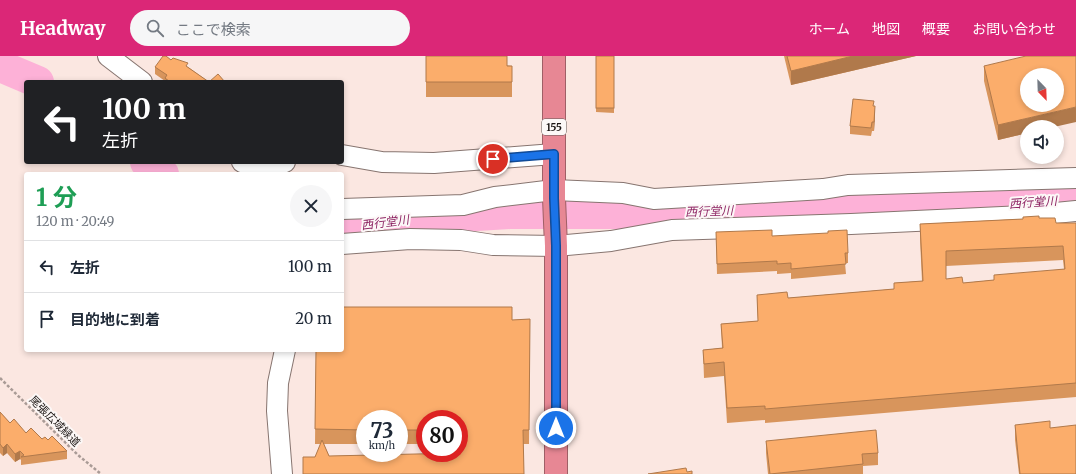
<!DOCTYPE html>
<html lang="ja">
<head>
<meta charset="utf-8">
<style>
	body { margin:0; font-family:Merriweather,"Noto Sans JP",serif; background:#f6f6f7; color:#1f2937; height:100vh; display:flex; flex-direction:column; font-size:15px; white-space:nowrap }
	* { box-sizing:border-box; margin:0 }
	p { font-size:13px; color:#747a83 }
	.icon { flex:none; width:22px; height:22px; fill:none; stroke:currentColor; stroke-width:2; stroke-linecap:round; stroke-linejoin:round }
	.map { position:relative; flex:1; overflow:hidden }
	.drawer { position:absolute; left:24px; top:116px; width:320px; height:180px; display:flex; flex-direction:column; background:#fff; border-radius:4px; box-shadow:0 2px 6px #0003 }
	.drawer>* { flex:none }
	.banner { position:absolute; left:24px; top:24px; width:320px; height:84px; border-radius:4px; box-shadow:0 2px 6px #0003; background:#202124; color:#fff; overflow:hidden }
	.needle { width:26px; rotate:157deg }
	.fabs { position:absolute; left:1020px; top:12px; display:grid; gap:8px }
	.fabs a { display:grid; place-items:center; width:44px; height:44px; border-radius:50%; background:#fff; box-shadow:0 2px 6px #0003; font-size:20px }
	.speed { position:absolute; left:356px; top:354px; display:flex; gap:8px; font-size:20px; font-weight:700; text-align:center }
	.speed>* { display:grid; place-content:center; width:52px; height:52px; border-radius:50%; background:#fff; box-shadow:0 2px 6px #0003; line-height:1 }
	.speed small { font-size:10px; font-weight:400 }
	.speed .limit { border:6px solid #d22; background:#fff; color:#111 }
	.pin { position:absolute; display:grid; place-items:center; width:34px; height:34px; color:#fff; margin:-17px; border:2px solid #fff; border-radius:50%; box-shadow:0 1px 4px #0007 }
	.me { position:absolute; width:44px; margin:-22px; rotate:0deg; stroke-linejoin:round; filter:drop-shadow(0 0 3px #0008) }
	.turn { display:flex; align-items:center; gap:14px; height:84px; padding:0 12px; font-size:18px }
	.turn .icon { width:52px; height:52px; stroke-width:2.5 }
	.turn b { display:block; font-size:28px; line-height:34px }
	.round { display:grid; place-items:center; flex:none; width:42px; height:42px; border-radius:21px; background:#f6f6f7 }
	.overview { display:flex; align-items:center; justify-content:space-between; height:68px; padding:0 12px }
	h1 { font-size:24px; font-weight:700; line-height:30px; color:#1e9e55 }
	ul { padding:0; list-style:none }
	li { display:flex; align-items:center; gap:12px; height:52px; padding:0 12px; border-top:1px solid #e0e1e3 }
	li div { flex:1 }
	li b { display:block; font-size:15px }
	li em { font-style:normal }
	header { display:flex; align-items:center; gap:24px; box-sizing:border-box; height:56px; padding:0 20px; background:#db2777; color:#fff }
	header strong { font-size:19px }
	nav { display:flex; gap:22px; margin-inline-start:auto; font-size:14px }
	.search { width:280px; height:36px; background:#f6f6f7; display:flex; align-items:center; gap:10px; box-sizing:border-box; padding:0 14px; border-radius:22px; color:#747a83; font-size:15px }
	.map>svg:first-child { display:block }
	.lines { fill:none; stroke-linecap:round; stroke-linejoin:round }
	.river { stroke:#fdb1d7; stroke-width:32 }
	.minor-casing { stroke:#877570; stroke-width:22 }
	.highway-casing { stroke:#9f5f66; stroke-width:24 }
	.path { stroke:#a99b96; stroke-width:2.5; stroke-dasharray:3 2; stroke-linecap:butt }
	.minor { stroke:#fff; stroke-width:20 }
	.highway { stroke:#e78794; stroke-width:22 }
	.wall { fill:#d8955c; fill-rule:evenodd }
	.shaded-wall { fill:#b0794b }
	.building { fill:#fbad6b; stroke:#b0794b; fill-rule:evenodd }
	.route-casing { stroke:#114b97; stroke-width:10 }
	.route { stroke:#1a73e8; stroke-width:7 }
	.labels { text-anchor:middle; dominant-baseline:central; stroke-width:4; stroke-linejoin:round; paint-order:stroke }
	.shield { fill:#fcf8f7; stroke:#5e5857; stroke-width:1 }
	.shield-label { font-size:10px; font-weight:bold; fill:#1a1412 }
	.street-label { font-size:11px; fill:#1a1412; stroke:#fcf8f7 }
	.water-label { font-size:12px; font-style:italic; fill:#8e2564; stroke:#fcf8f7 }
</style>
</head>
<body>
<header>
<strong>Headway</strong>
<div class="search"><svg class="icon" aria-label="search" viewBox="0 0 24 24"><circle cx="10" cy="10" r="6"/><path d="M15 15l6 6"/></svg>ここで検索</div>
<nav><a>ホーム</a><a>地図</a><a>概要</a><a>お問い合わせ</a></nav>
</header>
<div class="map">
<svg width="1076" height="418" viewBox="0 0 1076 418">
	<rect width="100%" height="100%" fill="#fbe7e1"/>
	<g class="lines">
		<!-- river -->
		<g class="river">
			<path d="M 0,10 L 38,26"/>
			<path d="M 146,106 L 163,118"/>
			<path d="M 342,171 L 412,163 L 510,157 L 652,157 L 805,152 L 881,148 L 1007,148 L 1076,143"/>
		</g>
		<!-- minor casing -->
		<g class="minor-casing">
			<g id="minor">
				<path d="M 108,0 L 142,26"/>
				<path d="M 342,99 L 382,106 L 434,107 L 554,98"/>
				<path d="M 242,106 L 259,113 L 285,106"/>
				<path d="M 342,153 L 463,149 L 495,141 L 554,134 L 623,137 L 654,143 L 823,133 L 848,129 L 1076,122"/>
				<path d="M 342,188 L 410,183 L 461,184 L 493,189 L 556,190 L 611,185 L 672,174 L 851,168 L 1025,160 L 1076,155"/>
				<path d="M 282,418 L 277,355 L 278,327 L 285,294"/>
			</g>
		</g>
		<!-- highway casing -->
		<g class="highway-casing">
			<path id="highway" d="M 554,0 L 554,142 L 556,190 L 556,418"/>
		</g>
		<!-- path -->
		<path class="path" d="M 0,322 L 78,399 L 101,418"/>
		<!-- minor -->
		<use href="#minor" class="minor"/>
		<!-- highway -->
		<use href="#highway" class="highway"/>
	</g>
	<!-- wall -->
	<g class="wall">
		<path d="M 426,0 L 512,10 L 512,41 L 426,41 Z"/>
		<path d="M 596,0 L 614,0 L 614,57 L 596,56 Z"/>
		<path d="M 784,0 L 916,0 L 791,29 Z"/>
		<path d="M 171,4 L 188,11 L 209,26 L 165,26 L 165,25 L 155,18 L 155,11 Z"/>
		<path d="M 984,10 L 1027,71 L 1027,77 L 998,84 L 984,25 Z"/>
		<path d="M 874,50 L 875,59 L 874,75 L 872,75 L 871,80 L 850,78 L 850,70 Z"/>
		<path d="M 1039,162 L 1056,167 L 1076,167 L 1076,341 L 765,367 L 765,364 L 727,367 L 724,320 L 704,322 L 703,294 L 722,292 L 721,268 L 758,265 L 757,239 L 788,242 L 894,233 L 894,227 L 922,225 L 920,183 L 920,168 ZM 1063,204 L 1064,213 L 994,224 L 963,227 L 946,223 L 946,210 Z"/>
		<path d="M 716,176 L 772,180 L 848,197 L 848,207 L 845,207 L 846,218 L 791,223 L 791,217 L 777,218 L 777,215 L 717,218 Z"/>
		<path d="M 530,263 L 529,388 L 523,388 L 524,418 L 315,401 L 321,388 L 315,388 L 316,294 L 512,264 ZM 365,363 L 399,363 L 399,388 L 425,388 L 425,363 L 459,363 L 442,398 L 329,400 L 324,388 L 365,388 Z"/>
		<path d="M 0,356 L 10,367 L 26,377 L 42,383 L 48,384 L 67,395 L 67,403 L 21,409 L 21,404 L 20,403 L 15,406 L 7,397 L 3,400 L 0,397 Z"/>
		<path d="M 1015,369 L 1050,372 L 1076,418 L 1019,418 L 1015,384 Z"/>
		<path d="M 766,385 L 878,397 L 878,409 L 863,410 L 863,418 L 768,418 L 766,397 Z"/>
	</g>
	<!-- shaded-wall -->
	<g class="shaded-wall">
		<path d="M 853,0 L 916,0 L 791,29 L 791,15 Z"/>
		<path d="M 875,50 L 875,59 L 874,75 L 874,66 Z"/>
		<path d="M 1076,51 L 1076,66 L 1054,71 L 1027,71 L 1027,77 L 998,84 L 998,69 Z"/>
		<path d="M 7,388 L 7,397 L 3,400 L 3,392 Z"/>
		<path d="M 20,395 L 20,403 L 15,406 L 15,398 Z"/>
	</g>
	<!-- building -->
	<g class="building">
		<path d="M 163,0 L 166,0 L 171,4 L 173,2 L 188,7 L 186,10 L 209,26 L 170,26 L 165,22 L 167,19 L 155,11 Z"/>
		<path d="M 426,0 L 507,0 L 507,10 L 512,10 L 512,26 L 426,26 Z"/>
		<rect x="596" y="0" width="18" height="52"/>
		<path d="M 787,0 L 853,0 L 791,15 Z"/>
		<path d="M 1026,0 L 1076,0 L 1076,51 L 998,69 L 984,10 ZM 1027,19 L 1057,19 L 1057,49 L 1027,49 Z"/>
		<path d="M 218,18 L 225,26 L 209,26 Z"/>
		<path d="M 853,43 L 874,45 L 873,50 L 875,50 L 874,66 L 872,66 L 871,72 L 850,70 Z"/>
		<path d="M 1039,160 L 1039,162 L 1055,162 L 1056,167 L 1076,167 L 1076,327 L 765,353 L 765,350 L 727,352 L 724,306 L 704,308 L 703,294 L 723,292 L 721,268 L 758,265 L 757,239 L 787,236 L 788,242 L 894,233 L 894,227 L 923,225 L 920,168 L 1023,163 L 1023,161 ZM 1063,190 L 1065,213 L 994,219 L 994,224 L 963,227 L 962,221 L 946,223 L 946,195 Z"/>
		<path d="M 772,174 L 772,180 L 828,177 L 828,175 L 847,174 L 848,197 L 845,197 L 846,208 L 791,213 L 791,207 L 777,208 L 777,205 L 717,208 L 716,176 Z"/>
		<path d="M 342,251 L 512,251 L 512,264 L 530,263 L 529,374 L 523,374 L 524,418 L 303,418 L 303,401 L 315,401 L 322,384 L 329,400 L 459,397 L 459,363 L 425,363 L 425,374 L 399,374 L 399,363 L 365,363 L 365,374 L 315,373 L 316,294 L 342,294 Z"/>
		<path d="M 0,356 L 10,367 L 14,363 L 26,377 L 31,372 L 42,383 L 45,381 L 48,384 L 52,380 L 67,395 L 21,401 L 24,399 L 20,395 L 15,398 L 7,388 L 3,392 L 0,388 Z"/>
		<path d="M 1050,365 L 1050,372 L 1076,369 L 1076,418 L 1020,418 L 1015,369 Z"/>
		<path d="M 876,374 L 878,397 L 862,398 L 863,408 L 770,418 L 766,385 Z"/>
		<path d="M 686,412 L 687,416 L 692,415 L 692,418 L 648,418 Z"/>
	</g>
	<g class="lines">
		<!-- route casing -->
		<g class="route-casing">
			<path id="route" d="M 493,103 L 554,98 L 554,142 L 556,190 L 556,372"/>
		</g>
		<!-- route -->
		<use href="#route" class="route"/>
	</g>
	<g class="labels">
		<!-- shield labels -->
		<rect class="shield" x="542" y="63" width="24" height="16" rx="3"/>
		<g class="shield-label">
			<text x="554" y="71">155</text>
		</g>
		<!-- street labels -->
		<g class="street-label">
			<text transform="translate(55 365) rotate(45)">尾張広域緑道</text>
		</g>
		<!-- water labels -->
		<g class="water-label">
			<text transform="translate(1033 146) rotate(-4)">西行堂川</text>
			<text transform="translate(709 155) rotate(-2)">西行堂川</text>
			<text transform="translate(385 166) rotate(-7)">西行堂川</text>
		</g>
	</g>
</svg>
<div class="fabs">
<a><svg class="needle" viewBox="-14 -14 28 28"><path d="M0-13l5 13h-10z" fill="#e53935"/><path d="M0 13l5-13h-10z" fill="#747a83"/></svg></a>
<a><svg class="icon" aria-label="sound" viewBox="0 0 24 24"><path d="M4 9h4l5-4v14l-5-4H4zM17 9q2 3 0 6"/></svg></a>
</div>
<div class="speed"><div>73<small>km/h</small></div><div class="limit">80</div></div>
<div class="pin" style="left:493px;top:103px;background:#d93025"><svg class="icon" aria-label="arrive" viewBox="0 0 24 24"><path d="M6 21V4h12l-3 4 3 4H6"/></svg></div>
<svg class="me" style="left:556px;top:372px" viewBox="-20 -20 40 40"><circle r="17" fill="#1a73e8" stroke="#fff" stroke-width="3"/><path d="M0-11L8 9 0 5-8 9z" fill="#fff"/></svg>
<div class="banner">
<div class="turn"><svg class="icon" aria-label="left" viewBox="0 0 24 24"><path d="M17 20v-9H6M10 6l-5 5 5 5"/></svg><div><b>100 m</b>左折</div></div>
</div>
<section class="drawer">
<div class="overview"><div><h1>1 分</h1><p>120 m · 20:49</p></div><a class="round"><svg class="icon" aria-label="close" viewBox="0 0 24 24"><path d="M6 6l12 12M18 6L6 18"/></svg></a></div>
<ul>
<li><svg class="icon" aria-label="left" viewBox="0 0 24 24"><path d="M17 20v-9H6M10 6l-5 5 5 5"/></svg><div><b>左折</b></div><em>100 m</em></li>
<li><svg class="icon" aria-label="arrive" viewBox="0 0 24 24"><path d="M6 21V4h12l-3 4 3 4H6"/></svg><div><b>目的地に到着</b></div><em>20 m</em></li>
</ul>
</section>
</div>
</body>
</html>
